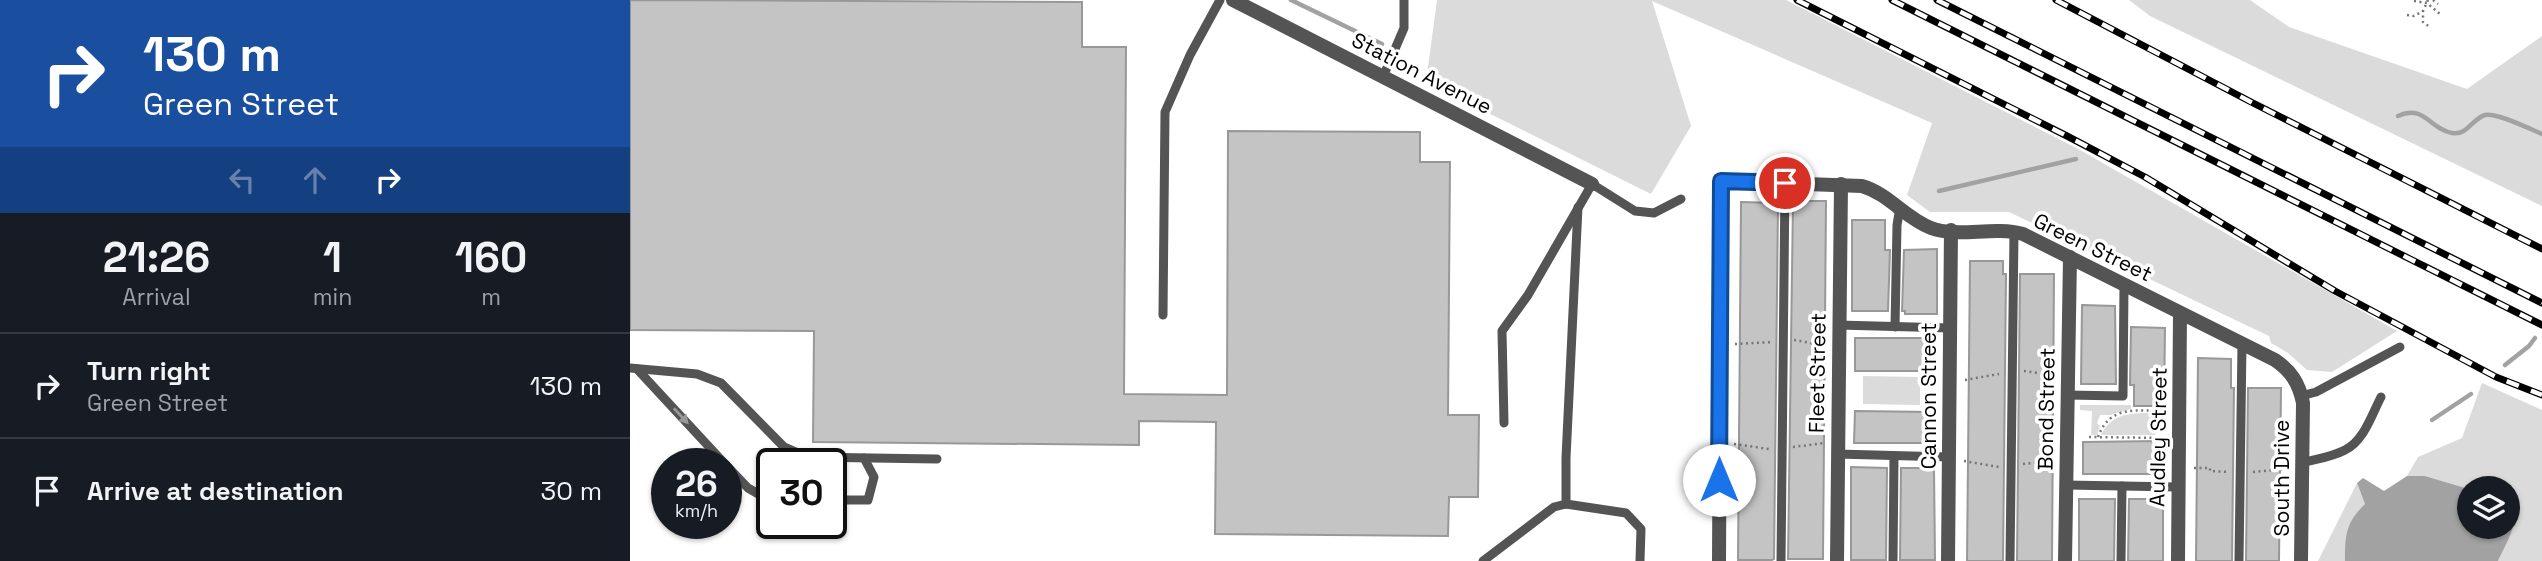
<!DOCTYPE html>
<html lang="en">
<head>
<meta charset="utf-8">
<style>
	body { margin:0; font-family:"Space Grotesk",sans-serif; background:#20242c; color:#f1f3f6; height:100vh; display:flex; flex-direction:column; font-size:26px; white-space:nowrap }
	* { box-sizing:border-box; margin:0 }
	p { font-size:23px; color:#9ea1a6 }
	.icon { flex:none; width:38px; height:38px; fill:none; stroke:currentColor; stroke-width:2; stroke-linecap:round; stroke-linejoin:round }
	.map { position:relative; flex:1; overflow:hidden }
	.side { display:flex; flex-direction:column; background:#171b24; width:630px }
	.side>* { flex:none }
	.guide { background:#1a4fa0; color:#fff; overflow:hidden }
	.tools { position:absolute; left:1827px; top:476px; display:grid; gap:14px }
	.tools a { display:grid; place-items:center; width:63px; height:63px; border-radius:50%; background:#171b24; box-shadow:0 2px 5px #0004; font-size:35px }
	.speed { position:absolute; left:21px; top:448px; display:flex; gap:14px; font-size:35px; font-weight:700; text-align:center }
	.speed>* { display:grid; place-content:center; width:91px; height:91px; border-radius:50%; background:#171b24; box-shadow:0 2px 5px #0004; line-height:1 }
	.speed small { font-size:18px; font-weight:400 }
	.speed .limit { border:4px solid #111; border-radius:10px; background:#fff; color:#111 }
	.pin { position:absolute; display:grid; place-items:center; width:60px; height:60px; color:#fff; margin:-30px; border:4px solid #fff; border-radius:50%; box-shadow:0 2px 7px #0007 }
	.me { position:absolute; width:77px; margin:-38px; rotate:0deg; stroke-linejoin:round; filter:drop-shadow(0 0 5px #0008) }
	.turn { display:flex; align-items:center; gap:24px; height:147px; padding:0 28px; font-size:32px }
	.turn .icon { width:91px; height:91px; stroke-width:2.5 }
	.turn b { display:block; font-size:49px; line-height:60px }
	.lanes { display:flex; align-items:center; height:66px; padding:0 28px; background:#0003; justify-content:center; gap:35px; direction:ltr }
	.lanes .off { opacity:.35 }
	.eta { display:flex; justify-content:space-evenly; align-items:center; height:119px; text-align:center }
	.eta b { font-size:42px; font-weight:600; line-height:49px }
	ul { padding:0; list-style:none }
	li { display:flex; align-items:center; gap:21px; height:105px; padding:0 28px; border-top:2px solid #363941 }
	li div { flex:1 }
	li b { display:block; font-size:26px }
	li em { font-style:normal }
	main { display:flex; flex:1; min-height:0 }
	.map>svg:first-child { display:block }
	.green { fill:#dbdbdb }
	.water { fill:#a2a2a2 }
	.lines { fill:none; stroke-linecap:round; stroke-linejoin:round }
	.stream { stroke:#a2a2a2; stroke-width:4.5 }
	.building { fill:#c4c4c4; stroke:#989898; stroke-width:2 }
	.path { stroke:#767676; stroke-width:2.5; stroke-dasharray:2 3.5; stroke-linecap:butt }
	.lane { stroke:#545454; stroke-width:9 }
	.street { stroke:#545454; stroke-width:14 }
	.rail-casing { stroke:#000; stroke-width:7 }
	.rail { stroke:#fff; stroke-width:4.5; stroke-dasharray:13; stroke-linecap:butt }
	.oneway { fill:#989898 }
	.route-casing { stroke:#114b97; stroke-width:18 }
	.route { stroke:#1a73e8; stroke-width:12 }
	.labels { text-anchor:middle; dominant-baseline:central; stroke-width:7; stroke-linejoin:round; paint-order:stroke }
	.street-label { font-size:21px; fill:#000; stroke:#fff }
</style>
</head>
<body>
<main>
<section class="side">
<div class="guide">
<div class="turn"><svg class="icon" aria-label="right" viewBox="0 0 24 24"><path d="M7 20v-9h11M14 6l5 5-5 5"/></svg><div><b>130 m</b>Green Street</div></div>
<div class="lanes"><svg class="icon off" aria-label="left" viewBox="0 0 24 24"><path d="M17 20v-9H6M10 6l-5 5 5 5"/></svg><svg class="icon off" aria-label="ahead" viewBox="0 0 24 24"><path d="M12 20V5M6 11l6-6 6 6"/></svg><svg class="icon" aria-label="right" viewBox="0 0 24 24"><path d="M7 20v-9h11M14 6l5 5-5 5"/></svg></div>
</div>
<div class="eta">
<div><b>21:26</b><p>Arrival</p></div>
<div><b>1</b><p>min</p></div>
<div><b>160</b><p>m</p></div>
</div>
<ul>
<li><svg class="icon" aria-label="right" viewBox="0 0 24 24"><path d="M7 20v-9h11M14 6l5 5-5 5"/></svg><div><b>Turn right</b><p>Green Street</p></div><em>130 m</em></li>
<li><svg class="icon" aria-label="arrive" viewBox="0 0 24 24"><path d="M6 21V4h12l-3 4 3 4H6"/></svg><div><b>Arrive at destination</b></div><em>30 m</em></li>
</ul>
</section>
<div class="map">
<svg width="1912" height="561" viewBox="0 0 1912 561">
	<rect width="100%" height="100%" fill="#fff"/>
	<!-- green -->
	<g class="green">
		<path d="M 807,0 L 1156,0 L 1450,150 L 1767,331 L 1702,372 L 1677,370 L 1658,353 L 1641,343 L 1639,336 L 1379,212 L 1300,212 L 1277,195 L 1302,123 L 1022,1 L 1061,126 L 1021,194 L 796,82 Z"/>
		<path d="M 1499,0 L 1620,0 L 1659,27 L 1837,89 L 1912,36 L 1912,206 L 1520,16 Z"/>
		<path d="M 1233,376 L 1290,377 L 1290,405 L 1233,404 Z"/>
		<path d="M 1852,383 L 1912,410 L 1912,561 L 1868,561 L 1885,521 L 1878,503 L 1878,488 L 1839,489 L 1795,476 L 1777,476 L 1788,457 L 1832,438 Z"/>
		<path d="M 1450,405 L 1501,405 L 1501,409 L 1480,415 L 1470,415 L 1467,423 L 1470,426 L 1467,435 L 1461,435 L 1462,411 L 1450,410 Z"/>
		<path d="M 1526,413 L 1525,435 L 1471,435 C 1482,412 1503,413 1526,413 Z"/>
		<path d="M 1727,483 L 1735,504 C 1718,519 1715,538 1715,561 L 1688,561 Z"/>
	</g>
	<!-- water -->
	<path class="water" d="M 1777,476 L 1795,476 L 1839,489 L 1839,527 L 1878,527 L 1878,503 C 1893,520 1876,542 1868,561 L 1715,561 C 1715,535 1716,522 1735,504 L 1727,483 L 1733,478 L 1754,491 Z"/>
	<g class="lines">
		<!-- stream -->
		<g class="stream">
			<path d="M 661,0 L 752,44"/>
			<path d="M 1768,116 C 1795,104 1799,129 1822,133 C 1837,136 1842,119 1855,115 C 1866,112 1900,129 1912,134"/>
			<path d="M 1309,191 L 1446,159"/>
			<path d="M 1875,365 L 1899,346 L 1905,338"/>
			<path d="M 1802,420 L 1841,394"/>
		</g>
	</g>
	<!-- building -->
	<g class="building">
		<path d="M 0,0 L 452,2 L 452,47 L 496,47 L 494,394 L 597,395 L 598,131 L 790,132 L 790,162 L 820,162 L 818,415 L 849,415 L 848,497 L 819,497 L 818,536 L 585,534 L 586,422 L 509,421 L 509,445 L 183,442 L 184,331 L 0,330 Z"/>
		<path d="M 1163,201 L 1196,201 L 1193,559 L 1158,559 Z"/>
		<path d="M 1111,202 L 1148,203 L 1144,559 L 1142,560 L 1108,560 Z"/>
		<path d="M 1222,220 L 1255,220 L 1255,250 L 1260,250 L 1258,311 L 1222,311 Z"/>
		<path d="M 1307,249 L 1307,314 L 1275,314 L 1275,311 L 1272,311 L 1274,250 Z"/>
		<path d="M 1340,261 L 1373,261 L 1373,274 L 1376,274 L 1373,561 L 1337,561 Z"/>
		<path d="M 1390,274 L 1424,274 L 1422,561 L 1387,561 Z"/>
		<path d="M 1452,305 L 1485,306 L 1486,384 L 1451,384 Z"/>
		<path d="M 1501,327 L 1535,328 L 1534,406 L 1504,406 L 1504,385 L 1500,385 Z"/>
		<rect x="1225" y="338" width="78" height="33"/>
		<path d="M 1568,358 L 1601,359 L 1601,388 L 1604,388 L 1602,561 L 1566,561 Z"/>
		<path d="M 1618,388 L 1651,388 L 1649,561 L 1616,561 Z"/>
		<path d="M 1225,411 L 1303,412 L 1302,443 L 1224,443 Z"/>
		<path d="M 1530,441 L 1530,474 L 1453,474 L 1453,442 Z"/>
		<path d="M 1221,467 L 1257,468 L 1256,560 L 1221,560 Z"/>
		<path d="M 1271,468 L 1304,468 L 1305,560 L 1270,560 Z"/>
		<path d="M 1449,499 L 1485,499 L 1484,561 L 1449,561 Z"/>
		<path d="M 1499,499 L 1533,499 L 1533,561 L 1498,561 Z"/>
	</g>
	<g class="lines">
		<!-- path -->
		<g class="path">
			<path d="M 1798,0 L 1793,11 L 1793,22 L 1801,28"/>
			<path d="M 1803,0 L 1808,4"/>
			<path d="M 1784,1 L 1797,3 L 1810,14"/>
			<path d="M 1777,15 L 1784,16 L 1793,11"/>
			<path d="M 1164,340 L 1192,345 L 1194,342"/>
			<path d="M 1105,344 L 1143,342"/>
			<path d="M 1394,371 L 1425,375"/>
			<path d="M 1335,380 L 1369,374"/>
			<path d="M 1459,437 L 1536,438"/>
			<path d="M 1468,437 C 1480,404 1508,411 1536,411"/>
			<path d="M 1527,438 L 1527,411"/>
			<path d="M 1104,444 L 1139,449"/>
			<path d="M 1163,447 L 1195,443"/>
			<path d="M 1334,461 L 1369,467"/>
			<path d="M 1393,464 L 1421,461"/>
			<path d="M 1564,468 L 1580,468 L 1580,471 L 1599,472"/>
			<path d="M 1623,472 L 1654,469"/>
		</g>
		<!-- lane -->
		<g class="lane">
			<path d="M 753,77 L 774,28 L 774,0"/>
			<path d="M 533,315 L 535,112 L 560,55 L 590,0"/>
			<path d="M 1208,325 L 1320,328"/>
			<path d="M 1265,327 L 1267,225 L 1270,207"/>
			<path d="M 0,368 L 67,374 L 91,383 L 154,447 L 177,457 L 307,459"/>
			<path d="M 7,369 L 95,464"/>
			<path d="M 1437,395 L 1493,396 L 1494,285"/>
			<path d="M 1671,396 L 1686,392 L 1770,347"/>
			<path d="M 874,423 L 872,331 L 898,295 L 962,184 L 1005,211 L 1024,213 L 1051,199"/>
			<path d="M 1207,454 L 1319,457"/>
			<path d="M 1672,463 C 1686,459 1702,457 1715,450 C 1734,441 1742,414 1751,397"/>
			<path d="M 96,465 L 118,488 L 142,502"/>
			<path d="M 1436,485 L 1548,487"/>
			<path d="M 201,500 L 238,500 L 244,477 L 234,458"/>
			<path d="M 936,504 L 996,513 L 1011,529 L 1010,561"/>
			<path d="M 853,561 L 924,507 L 936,504 L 936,458 L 948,207"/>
			<path d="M 1151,561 L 1155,183"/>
			<path d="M 1263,561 L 1264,456"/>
			<path d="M 1380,561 L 1384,232"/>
			<path d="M 1491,561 L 1492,486"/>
			<path d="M 1609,561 L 1612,343"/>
		</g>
		<!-- street -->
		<g class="street">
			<path d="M 603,0 L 962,184"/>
			<path d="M 1089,561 L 1091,181 L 1232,186 C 1259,194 1275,218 1301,228 C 1328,238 1363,226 1393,234 L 1645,360 C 1661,371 1669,383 1673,403 L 1671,561"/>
			<path d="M 1207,561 L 1211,184"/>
			<path d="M 1318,561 L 1321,230"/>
			<path d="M 1435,561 L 1440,257"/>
			<path d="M 1548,561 L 1550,314"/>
		</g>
		<!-- rail casing -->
		<g class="rail-casing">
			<g id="rail">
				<path d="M 1167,0 L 1437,136 L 1515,177 L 1705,291 L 1866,377 L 1912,395"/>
				<path d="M 1262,0 L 1912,325"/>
				<path d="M 1307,0 L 1912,303"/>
				<path d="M 1426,0 L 1623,103 L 1912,249"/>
			</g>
		</g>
		<!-- rail -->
		<use href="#rail" class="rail"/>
	</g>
	<!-- one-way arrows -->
	<defs><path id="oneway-solid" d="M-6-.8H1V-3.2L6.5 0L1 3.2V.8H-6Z" transform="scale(1.75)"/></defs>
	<use class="oneway" href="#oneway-solid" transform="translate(51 416) rotate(47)"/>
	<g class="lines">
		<!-- route casing -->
		<g class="route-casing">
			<path id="route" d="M 1089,480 L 1091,181 L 1155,183"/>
		</g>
		<!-- route -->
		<use href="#route" class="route"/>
	</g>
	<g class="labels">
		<!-- street labels -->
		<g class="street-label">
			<text transform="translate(792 73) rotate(27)">Station Avenue</text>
			<text transform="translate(1463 247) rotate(26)">Green Street</text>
			<text transform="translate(1187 373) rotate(-89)">Fleet Street</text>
			<text transform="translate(1298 396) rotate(-90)">Cannon Street</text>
			<text transform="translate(1416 409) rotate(-89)">Bond Street</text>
			<text transform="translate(1528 437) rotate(-89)">Audley Street</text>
			<text transform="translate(1651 478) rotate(-90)">South Drive</text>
		</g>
	</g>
</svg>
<div class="tools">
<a><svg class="icon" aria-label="layers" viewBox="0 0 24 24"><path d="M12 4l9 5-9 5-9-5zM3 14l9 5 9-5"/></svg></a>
</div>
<div class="speed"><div>26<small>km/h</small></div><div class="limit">30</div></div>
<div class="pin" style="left:1155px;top:183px;background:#d93025"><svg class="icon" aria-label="arrive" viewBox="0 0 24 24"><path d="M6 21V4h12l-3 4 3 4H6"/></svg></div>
<svg class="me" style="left:1089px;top:480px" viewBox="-20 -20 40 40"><circle r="19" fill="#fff"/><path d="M0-13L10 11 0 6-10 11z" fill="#1a73e8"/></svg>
</div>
</main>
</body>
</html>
